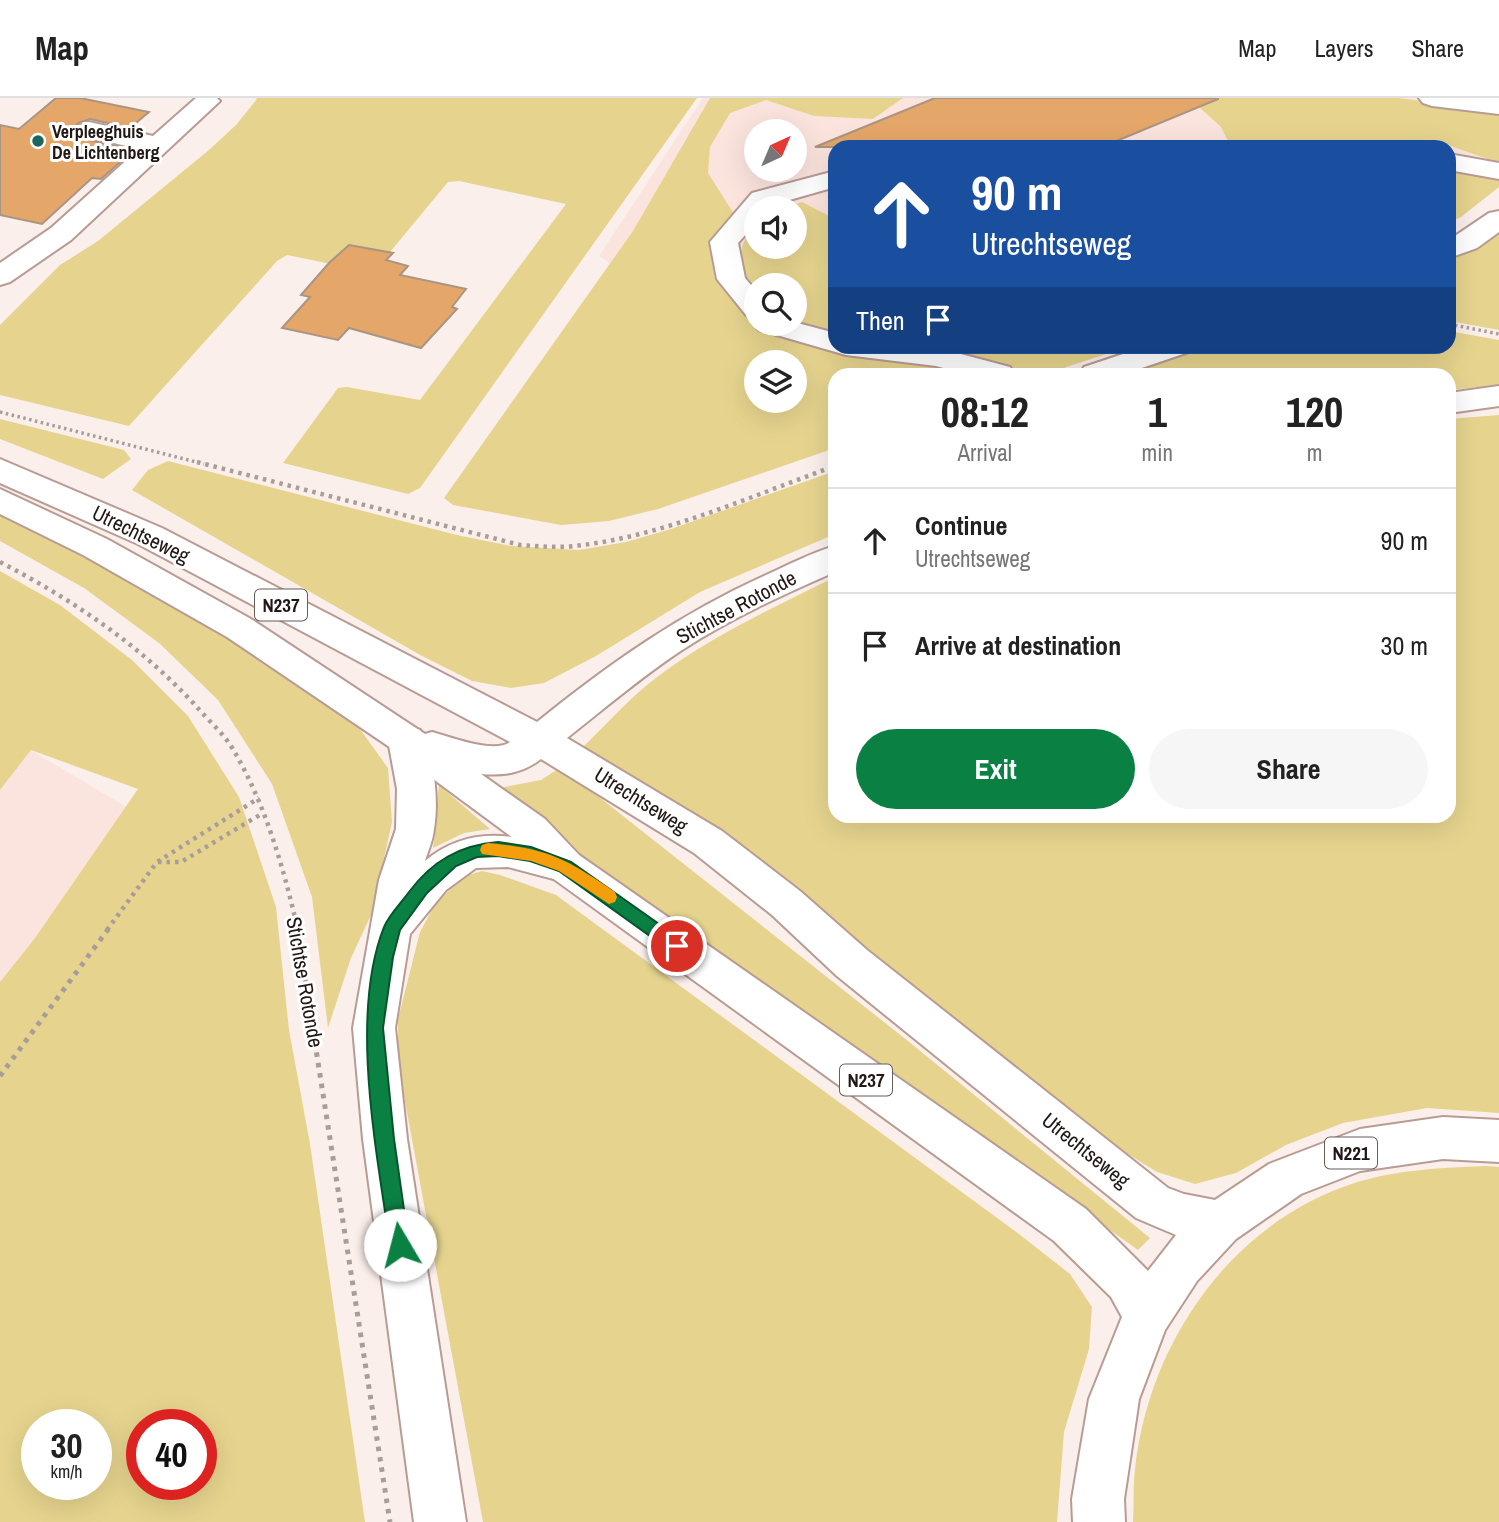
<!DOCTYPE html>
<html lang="en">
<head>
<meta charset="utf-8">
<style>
	body { margin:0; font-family:"Archivo Narrow",sans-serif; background:#f6f6f6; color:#222; height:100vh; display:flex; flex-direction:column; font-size:26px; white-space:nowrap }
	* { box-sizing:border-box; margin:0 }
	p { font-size:23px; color:#767676 }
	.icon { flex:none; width:38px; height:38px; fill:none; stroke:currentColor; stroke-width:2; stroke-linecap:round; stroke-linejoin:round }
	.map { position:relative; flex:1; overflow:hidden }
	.details { position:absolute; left:828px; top:270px; width:628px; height:455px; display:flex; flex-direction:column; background:#fff; border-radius:21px; box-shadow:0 7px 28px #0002 }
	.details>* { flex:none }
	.guide { position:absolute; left:828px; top:42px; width:628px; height:214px; border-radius:21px; box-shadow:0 7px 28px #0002; background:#1a4fa0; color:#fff; overflow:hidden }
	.needle { width:46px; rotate:44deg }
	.fabs { position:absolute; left:744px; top:21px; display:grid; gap:14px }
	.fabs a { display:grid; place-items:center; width:63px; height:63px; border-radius:50%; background:#fff; box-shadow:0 7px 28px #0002; font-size:35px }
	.speed { position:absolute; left:21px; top:1311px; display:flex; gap:14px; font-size:35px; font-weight:700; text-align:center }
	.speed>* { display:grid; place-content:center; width:91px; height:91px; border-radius:50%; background:#fff; box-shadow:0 7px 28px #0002; line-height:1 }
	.speed small { font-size:18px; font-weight:400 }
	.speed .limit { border:10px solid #d22; background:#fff; color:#111 }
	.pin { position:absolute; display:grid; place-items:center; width:60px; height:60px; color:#fff; margin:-30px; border:4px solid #fff; border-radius:50%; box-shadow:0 2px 7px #0007 }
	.me { position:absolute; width:77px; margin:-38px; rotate:352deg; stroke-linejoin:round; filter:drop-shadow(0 0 5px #0008) }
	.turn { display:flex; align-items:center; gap:24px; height:147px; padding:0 28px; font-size:32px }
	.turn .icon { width:91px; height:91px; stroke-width:2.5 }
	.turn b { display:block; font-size:49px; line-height:60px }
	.then { display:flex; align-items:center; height:66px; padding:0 28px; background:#0003; gap:14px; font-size:26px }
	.eta { display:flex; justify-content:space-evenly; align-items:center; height:119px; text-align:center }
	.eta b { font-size:42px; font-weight:700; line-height:49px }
	.primary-button { display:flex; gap:14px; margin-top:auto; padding:14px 28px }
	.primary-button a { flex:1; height:80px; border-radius:42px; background:#0b8043; color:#fff; font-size:28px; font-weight:700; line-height:80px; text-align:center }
	.primary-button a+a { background:#f6f6f6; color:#222 }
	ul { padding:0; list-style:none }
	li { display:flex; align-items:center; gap:21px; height:105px; padding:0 28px; border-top:2px solid #e0e0e0 }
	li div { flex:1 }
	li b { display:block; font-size:26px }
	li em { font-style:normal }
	header { display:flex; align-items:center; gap:42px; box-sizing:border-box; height:98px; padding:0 35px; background:#fff; border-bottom:2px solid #e0e0e0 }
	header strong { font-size:33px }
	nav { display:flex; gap:38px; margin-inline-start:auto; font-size:24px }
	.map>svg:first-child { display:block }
	.built { fill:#fce4de; fill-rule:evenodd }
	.green { fill:#e6d48e; fill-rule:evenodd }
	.building { fill:#e5a769; stroke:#a99582; stroke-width:2 }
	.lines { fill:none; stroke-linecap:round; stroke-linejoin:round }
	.minor-casing { stroke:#b89c94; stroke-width:4 }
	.major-casing { stroke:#b89c94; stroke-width:4 }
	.path-far2 { stroke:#a89d99; stroke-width:3.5; stroke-dasharray:2.5 3.5; stroke-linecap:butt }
	.path-far1 { stroke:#a89d99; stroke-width:4.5; stroke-dasharray:3.5 5; stroke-linecap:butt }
	.path { stroke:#a89d99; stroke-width:5; stroke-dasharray:4.5 6; stroke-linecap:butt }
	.minor { fill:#fff; fill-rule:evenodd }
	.major { fill:#fff; fill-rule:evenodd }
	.route { fill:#0b8043; stroke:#07532c; stroke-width:2 }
	.slow { fill:#f59e0b }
	.poi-dot { fill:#1c665d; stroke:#fff; stroke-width:2.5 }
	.labels { text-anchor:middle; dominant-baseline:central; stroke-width:6; stroke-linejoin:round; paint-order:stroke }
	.far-poi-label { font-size:18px; font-weight:bold; fill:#211714; stroke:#fff; text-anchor:start }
	.shield { fill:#fff; stroke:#645d5a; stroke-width:2 }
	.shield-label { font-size:19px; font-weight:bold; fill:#211714 }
	.street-label { font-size:21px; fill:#211714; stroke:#fff }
</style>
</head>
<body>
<header>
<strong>Map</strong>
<nav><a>Map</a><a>Layers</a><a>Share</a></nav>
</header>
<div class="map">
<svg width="1499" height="1424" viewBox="0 0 1499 1424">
	<rect width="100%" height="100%" fill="#fbefeb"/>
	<!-- built -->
	<g class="built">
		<path d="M 703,0 L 1499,0 L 1499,67 L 1449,112 L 1449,49 L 835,49 L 835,248 L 1090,249 L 1005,276 L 835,276 L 794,264 L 756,264 L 756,269 L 599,158 ZM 756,33 L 794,33 L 794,72 L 756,72 ZM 756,110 L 794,110 L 794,149 L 756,149 ZM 756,187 L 794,187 L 794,226 L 756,226 Z"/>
		<path d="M 0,634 L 162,730 L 0,949 Z"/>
	</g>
	<!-- green -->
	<g class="green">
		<path d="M 255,0 L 697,0 L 420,390 L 408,396 L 283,365 L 338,290 L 347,289 L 420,302 L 566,106 L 459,83 L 448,84 L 376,171 L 370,174 L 287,157 L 277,163 L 129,328 L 0,297 L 0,227 L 60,167 L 98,143 L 209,52 L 236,27 L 257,1 Z"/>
		<path d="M 710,0 L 903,0 L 873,21 L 814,18 L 766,2 L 730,15 L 710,49 L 708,75 L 736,119 C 732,133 720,161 720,175 C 720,180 724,186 726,190 C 755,262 907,257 974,276 L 835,276 L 835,350 L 658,411 L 609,423 L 561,427 L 453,407 L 444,400 L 633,133 ZM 756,264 L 794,264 L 794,303 L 756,303 Z"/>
		<path d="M 1189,0 L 1399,0 L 1499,14 L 1499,65 L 1434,42 L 1424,49 L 1231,49 L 1221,29 Z"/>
		<path d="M 1449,68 L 1499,79 L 1499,89 L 1461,119 L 1449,125 Z"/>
		<path d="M 802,104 L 835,121 L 835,241 L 794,226 L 794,187 L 756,187 L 756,202 C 743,177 730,151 756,128 L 756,149 L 794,149 L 794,110 L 785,110 Z"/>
		<path d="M 1499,134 L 1499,232 L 1449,223 L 1449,163 Z"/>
		<path d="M 1449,233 L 1499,242 L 1499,287 L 1449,292 L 1449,276 L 1129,276 L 1209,249 L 1449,248 Z"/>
		<path d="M 877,249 L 1128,249 L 1045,276 L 1031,276 L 961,258 Z"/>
		<path d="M 1499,317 L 1499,1015 L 1427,1010 L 1343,1025 L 1286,1047 L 1236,1075 L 1195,1086 L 1157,1074 L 1113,1047 L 834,824 L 707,728 L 583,649 C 609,624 632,597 661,576 C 715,536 775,509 835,479 L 835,718 L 1449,718 L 1449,321 Z"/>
		<path d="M 0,321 L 124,352 L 131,361 L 103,381 L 0,341 Z"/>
		<path d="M 168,363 L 457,437 L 511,448 L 579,452 L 626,444 L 671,431 L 835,373 L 835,436 L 700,494 L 596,558 L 544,585 L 511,590 L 472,583 L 422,558 L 132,392 L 148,372 Z"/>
		<path d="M 0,414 L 92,458 L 187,512 L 334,607 L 357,627 L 388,670 L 392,724 L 372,815 L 351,860 L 328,930 L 312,799 L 272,686 L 218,602 L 159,545 L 84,490 L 0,443 Z"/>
		<path d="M 0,473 L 60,507 L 132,562 L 188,618 L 239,699 L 276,809 L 289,932 L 310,1046 L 365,1424 L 0,1424 L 0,884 L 35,840 L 138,691 L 31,652 L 0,692 ZM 37,1326 L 96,1326 L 96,1386 L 37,1386 ZM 142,1326 L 201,1326 L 201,1386 L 142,1386 Z"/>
		<path d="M 561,669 L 908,943 L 1150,1140 L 1138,1152 L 489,692 L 541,682 Z"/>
		<path d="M 439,687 L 490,731 L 464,735 L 433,750 Z"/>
		<path d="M 482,773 L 500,777 L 556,797 L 1019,1136 L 1070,1176 L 1092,1209 L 1089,1251 L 1064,1334 L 1057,1424 L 483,1424 L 398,966 L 398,921 L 420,834 L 434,808 L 462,779 Z"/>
		<path d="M 1485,1068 L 1499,1069 L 1499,1424 L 1133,1424 C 1134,1406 1133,1388 1135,1371 C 1148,1249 1226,1132 1343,1089 C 1388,1072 1437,1070 1485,1068 Z"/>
	</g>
	<!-- building -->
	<g class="building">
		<path d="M 56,0 L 80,0 L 149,14 L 130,30 L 90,21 L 78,25 L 73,32 L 79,40 L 134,52 L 101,81 L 92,80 L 42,126 L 0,117 L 0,27 L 19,31 Z"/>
		<path d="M 935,0 L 1218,0 L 1218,1 L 1102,49 L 815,49 Z"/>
		<path d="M 349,147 L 393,155 L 386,162 L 408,168 L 400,177 L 466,191 L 452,209 L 457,211 L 421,250 L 349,230 L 338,242 L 282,230 L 310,199 L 301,197 L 329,165 Z"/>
	</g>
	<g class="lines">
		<!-- minor casing -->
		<g class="minor-casing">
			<g id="minor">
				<path d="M 196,0 L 217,0 L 220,3 L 71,142 L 10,184 L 0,187 L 0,165 L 51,130 L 139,51 L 80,37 L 76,32 L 80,27 L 89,24 L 153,38 Z"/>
				<path d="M 1419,0 L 1499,0 L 1499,16 L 1432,8 L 1423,5 Z"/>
				<path d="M 1449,56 L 1499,65 L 1499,81 L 1449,72 Z"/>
				<path d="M 835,73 L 835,89 L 772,107 L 768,110 L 756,110 L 756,125 L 738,145 L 745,180 L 756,193 L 756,220 L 746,217 L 717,181 L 710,144 L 752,95 Z"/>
				<path d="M 1499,113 L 1499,134 L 1477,150 L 1449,160 L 1449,142 L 1489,115 Z"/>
				<path d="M 756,224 L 756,226 L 794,224 L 835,235 L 835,248 L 938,250 L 1010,269 L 1014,276 L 966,276 L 936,268 L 846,257 L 759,232 L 754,226 Z"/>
				<path d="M 1147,248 L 1193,248 L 1189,254 L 1124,276 L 1080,276 L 1084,269 Z"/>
				<path d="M 407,628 L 420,632 C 434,658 439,701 434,731 C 433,742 428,753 425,763 C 473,723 525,738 579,757 L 585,768 L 579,779 L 565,784 L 508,769 L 476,770 L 446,792 L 410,836 L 395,930 L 407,1041 L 466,1424 L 414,1424 L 363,1041 L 353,930 L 379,782 L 396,731 L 397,691 L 388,642 L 394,632 Z"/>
			</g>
		</g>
		<!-- major casing -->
		<g class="major-casing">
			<g id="major">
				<path d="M 1499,288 L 1499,308 L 1449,315 L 1449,295 Z"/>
				<path d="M 0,361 L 162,430 L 537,624 C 609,566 681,515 766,477 C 788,467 811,455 835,448 L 835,474 C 782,497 730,521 682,552 C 641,579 605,610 567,640 L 722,733 L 800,793 L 867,852 L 1168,1090 L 1184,1096 L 1215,1102 L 1269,1066 L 1360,1031 L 1443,1019 L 1499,1022 L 1499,1064 L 1443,1061 L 1360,1073 L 1301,1096 L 1236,1141 L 1197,1183 L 1165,1232 L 1139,1301 L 1124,1401 L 1125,1424 L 1073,1424 L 1072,1401 L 1089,1301 L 1122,1219 L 1111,1199 L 1054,1143 L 551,779 L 517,743 L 394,652 L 227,539 L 83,457 L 0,416 L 0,391 L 107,441 L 251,521 L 425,636 L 432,634 C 451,639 494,656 510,644 L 138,446 L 0,385 ZM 541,661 L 694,755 L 772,817 L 837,878 L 1136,1120 L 1176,1137 L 1148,1173 L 1086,1111 L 579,757 L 545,721 L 481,676 C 505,678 522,675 541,661 Z"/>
			</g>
		</g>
		<!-- path-far2 -->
		<g class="path-far2">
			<path d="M 1449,226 L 1499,236"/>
			<path d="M 0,314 L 204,366"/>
		</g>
		<!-- path-far1 -->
		<g class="path-far1">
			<path d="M 197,364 L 520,447 C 538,448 556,450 574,448 C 662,439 751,398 835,368"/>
			<path d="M 0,464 C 73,502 140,547 196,608 C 207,621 221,633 231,648 C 265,704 283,768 298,832"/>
			<path d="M 158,764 L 181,764 L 263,715"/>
			<path d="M 107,832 L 157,764 L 259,700"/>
		</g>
		<!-- path -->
		<g class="path">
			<path d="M 297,830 L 390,1424"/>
			<path d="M 0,978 L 109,830"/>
		</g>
		<!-- minor -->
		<use href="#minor" class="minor"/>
		<!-- major -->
		<use href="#major" class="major"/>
	</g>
	<!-- route -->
	<path class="route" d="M 498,744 L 531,749 L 571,764 L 683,843 L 686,848 L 683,853 L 677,855 L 671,853 L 559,773 L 530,763 L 498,758 L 477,759 L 456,768 L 427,795 L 400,832 L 393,859 L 383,930 L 394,1041 L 409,1147 L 406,1154 L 400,1157 L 393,1154 L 390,1147 C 377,1055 349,917 384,829 C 389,817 401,805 409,794 C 432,763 460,747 498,744 Z"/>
	<!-- slow -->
	<path class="slow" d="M 488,745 C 549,751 565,760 615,794 L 617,799 L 615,804 L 609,806 L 559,773 L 531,763 L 482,756 L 480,752 L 482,747 Z"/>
	<!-- markers -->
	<circle class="poi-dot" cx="38" cy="43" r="7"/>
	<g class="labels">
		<!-- far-poi labels -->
		<g class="far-poi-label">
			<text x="52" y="33">Verpleeghuis<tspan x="52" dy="21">De Lichtenberg</tspan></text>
		</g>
		<!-- shield labels -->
		<g class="shield">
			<rect x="255" y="491.5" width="52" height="31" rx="5"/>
			<rect x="840" y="966.5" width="52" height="31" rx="5"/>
			<rect x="1325" y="1039.5" width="52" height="31" rx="5"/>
		</g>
		<g class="shield-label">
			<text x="281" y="507">N237</text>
			<text x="866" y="982">N237</text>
			<text x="1351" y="1055">N221</text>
		</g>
		<!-- street labels -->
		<g class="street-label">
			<text transform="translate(141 436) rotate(26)">Utrechtseweg</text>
			<text transform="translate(736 509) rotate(-28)">Stichtse Rotonde</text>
			<text transform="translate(641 702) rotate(32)">Utrechtseweg</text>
			<text transform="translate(305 884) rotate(80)">Stichtse Rotonde</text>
			<text transform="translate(1086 1052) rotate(39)">Utrechtseweg</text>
		</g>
	</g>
</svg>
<div class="fabs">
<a><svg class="needle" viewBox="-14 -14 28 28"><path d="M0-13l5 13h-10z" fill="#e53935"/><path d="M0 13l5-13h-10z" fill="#767676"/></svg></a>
<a><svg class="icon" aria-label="sound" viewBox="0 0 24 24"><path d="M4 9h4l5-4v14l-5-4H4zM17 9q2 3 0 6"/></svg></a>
<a><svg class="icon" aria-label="search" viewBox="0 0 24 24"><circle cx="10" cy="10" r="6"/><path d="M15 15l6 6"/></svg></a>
<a><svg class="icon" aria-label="layers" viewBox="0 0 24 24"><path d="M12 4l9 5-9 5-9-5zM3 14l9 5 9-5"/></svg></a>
</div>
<div class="speed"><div>30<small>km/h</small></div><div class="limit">40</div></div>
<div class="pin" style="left:677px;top:848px;background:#d93025"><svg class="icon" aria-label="arrive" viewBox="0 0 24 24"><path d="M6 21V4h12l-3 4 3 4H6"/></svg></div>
<svg class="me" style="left:400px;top:1147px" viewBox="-20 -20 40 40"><circle r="19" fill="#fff"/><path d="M0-13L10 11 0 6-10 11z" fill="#0b8043"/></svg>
<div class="guide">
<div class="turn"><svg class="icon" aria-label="ahead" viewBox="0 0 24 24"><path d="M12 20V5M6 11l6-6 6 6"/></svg><div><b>90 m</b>Utrechtseweg</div></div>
<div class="then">Then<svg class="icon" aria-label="arrive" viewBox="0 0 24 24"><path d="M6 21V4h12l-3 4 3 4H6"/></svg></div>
</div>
<section class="details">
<div class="eta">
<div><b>08:12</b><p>Arrival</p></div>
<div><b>1</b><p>min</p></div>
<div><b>120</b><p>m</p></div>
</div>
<ul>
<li><svg class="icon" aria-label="ahead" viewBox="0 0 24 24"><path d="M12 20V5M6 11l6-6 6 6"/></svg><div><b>Continue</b><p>Utrechtseweg</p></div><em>90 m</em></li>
<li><svg class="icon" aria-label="arrive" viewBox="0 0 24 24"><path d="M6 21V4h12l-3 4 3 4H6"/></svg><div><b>Arrive at destination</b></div><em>30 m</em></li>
</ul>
<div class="primary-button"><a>Exit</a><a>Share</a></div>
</section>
</div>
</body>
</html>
